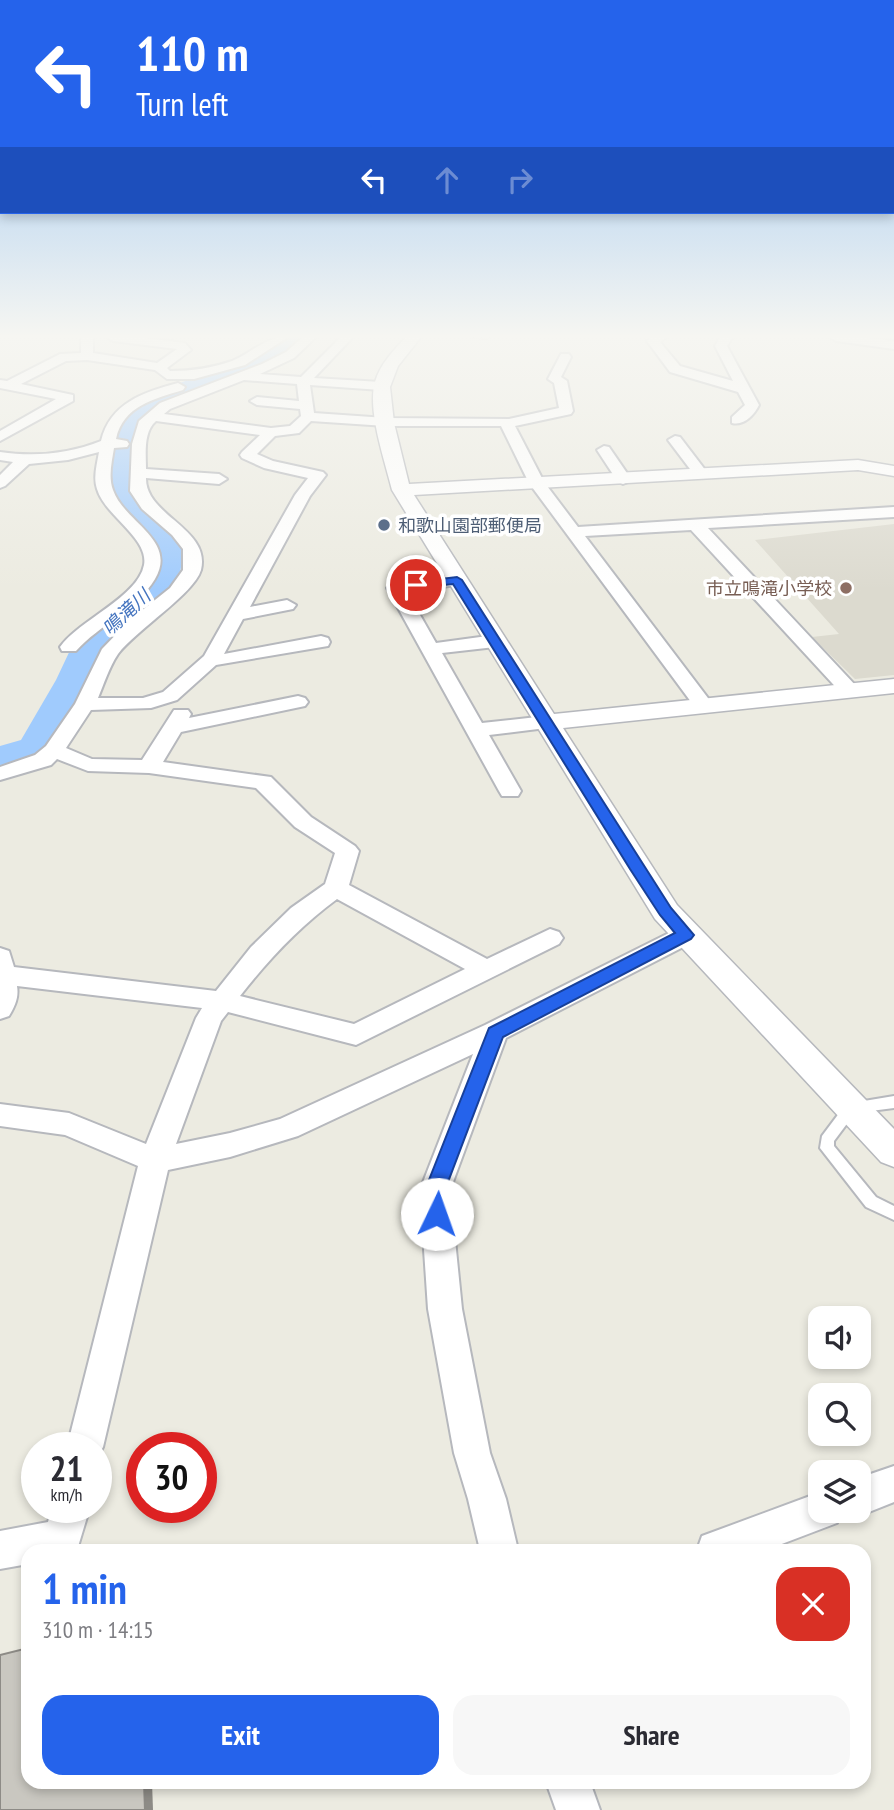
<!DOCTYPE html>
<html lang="en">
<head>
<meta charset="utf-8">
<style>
	body { margin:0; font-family:"PT Sans Narrow","Noto Sans JP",sans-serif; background:#f7f7f7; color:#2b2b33; height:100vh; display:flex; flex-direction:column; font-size:26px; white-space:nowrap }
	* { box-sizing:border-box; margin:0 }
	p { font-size:23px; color:#7c7c81 }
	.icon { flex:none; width:38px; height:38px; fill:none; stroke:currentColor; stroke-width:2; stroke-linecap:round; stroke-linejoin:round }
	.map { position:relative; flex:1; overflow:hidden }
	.details { position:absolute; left:21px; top:1544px; width:850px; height:245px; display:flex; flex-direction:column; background:#fff; border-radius:21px; box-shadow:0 4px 10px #0003 }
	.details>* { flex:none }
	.banner { position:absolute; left:0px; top:0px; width:894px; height:214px; box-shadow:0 4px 10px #0003; background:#2563eb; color:#fff; overflow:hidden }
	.fabs { position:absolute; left:808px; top:1306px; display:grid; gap:14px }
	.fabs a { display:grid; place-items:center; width:63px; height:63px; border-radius:14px; background:#fff; box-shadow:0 4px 10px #0003; font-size:35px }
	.speed { position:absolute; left:21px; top:1432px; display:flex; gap:14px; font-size:35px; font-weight:700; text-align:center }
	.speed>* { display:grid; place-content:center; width:91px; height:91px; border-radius:50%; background:#fff; box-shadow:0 4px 10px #0003; line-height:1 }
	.speed small { font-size:18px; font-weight:400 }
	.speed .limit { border:10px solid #d22; background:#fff; color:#111 }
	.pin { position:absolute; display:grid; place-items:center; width:60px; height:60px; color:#fff; margin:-30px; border:4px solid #fff; border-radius:50%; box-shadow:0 2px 7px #0007 }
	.me { position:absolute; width:77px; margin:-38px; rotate:3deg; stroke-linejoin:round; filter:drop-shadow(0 0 5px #0008) }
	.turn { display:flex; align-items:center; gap:24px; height:147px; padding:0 21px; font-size:32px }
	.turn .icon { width:91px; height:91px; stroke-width:2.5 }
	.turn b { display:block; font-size:49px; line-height:60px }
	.lanes { display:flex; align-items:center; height:66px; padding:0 21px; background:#0003; justify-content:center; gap:35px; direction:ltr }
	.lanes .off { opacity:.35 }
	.round { display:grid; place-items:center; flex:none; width:74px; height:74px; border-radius:21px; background:#f7f7f7 }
	.head { display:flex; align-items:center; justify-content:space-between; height:119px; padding:0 21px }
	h1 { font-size:42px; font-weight:800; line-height:52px; color:#2563eb }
	.button { display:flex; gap:14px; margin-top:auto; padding:14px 21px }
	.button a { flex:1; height:80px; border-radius:21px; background:#2563eb; color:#fff; font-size:28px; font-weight:800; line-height:80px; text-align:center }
	.button a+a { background:#f7f7f7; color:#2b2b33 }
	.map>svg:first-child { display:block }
	.education { fill:#dcdacf }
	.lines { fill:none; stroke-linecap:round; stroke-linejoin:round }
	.river { fill:#a0cbfd; fill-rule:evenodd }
	.service-casing { stroke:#b6b8bd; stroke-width:4 }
	.minor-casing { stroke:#b6b8bd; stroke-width:4 }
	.tertiary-casing { stroke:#b6b8bd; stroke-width:3 }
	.service { fill:#fff; fill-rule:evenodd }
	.minor { fill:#fff; fill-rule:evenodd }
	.tertiary { fill:#fff; fill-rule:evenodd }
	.wall { fill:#adaba5 }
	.shaded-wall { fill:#8d8b86 }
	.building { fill:#c9c7c0; stroke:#8d8b86; stroke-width:2 }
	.route { fill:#2563eb; stroke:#184099; stroke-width:2 }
	.service-dot { fill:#5c6f8a; stroke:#fff; stroke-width:2.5 }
	.education-dot { fill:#8d6e63; stroke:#fff; stroke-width:2.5 }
	.labels { text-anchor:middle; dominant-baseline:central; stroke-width:7; stroke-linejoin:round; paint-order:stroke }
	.far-service-label { font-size:18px; fill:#4e5e75; stroke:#fff; text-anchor:start }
	.far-education-label { font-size:18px; fill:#785e54; stroke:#fff; text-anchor:end }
	.far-water-label { font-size:19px; font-style:italic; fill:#4474bf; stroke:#fff }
</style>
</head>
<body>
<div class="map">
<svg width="894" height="1810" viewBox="0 0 894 1810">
	<rect width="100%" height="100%" fill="#ecebe1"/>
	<!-- education -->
	<path class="education" d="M 894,524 L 894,675 L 855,679 L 812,637 L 839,634 L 755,540 Z"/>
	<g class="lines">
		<!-- river -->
		<path class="river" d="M 279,337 L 306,337 L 290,350 L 253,373 L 177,401 L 142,422 C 133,442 130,483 144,502 C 155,519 174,529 185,546 L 179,578 L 107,648 L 94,680 L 50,757 L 0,771 L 0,746 L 21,740 L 56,680 L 73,644 L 146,575 L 153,547 C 139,533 122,520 113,502 C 100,479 104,432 121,412 C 128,406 136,401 144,396 L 235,363 Z"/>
		<!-- service casing -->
		<g class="service-casing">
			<path id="service" d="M 894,1096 L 894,1108 L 855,1113 L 834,1141 L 834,1146 L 876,1197 L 894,1206 L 894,1220 L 866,1207 L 820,1148 L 822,1136 L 846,1104 Z"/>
		</g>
		<!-- minor casing -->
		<g class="minor-casing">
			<g id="minor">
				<path d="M 81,337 L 93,337 L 93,353 L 157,363 L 177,349 L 113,341 L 107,337 L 138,337 L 185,343 L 191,350 L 167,368 L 170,371 C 192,371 212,368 232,361 C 252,353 266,336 288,337 L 245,365 L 194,379 L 167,379 L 155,370 L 87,360 L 66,361 L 21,384 L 73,395 L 73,401 L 0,441 L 0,431 L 56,399 L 0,388 L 0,380 L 7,381 L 60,354 L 81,353 Z"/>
				<path d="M 303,337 L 316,337 L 294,358 L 260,374 L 301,377 L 341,337 L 353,337 L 314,378 L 381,382 L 388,386 L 381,390 L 310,385 L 314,413 L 386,418 L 509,419 L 559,408 L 554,383 L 548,379 L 561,354 L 569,354 L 571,357 L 561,377 L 567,381 L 573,411 L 571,414 L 515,426 L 544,482 L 578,527 L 894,507 L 894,517 L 708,528 L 857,687 L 860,691 L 857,695 L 843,695 L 691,530 L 585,536 L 714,706 L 711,710 L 697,710 L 529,483 L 501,426 L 386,426 L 311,421 L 299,433 L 275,436 L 257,454 L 273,461 L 323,472 L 326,475 L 310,496 L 250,607 L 287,600 L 296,605 L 293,609 L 243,619 L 224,654 L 321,636 L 328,638 L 330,642 L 328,646 L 216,665 L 177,700 L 151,708 L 91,710 L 66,748 L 92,759 L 142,760 L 174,710 L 188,710 L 191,714 L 189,718 L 298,696 L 305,698 L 308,702 L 305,706 L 181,732 L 163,762 L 271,777 L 311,817 L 355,846 L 359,851 L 349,885 L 487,959 L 550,929 L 559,932 L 563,938 L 559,944 L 356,1045 L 228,1012 L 221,1021 L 176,1144 L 230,1133 L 280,1119 L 485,1025 L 677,929 L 686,927 L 695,929 L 699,935 L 695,941 L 506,1038 L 450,1190 L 462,1309 L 490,1453 L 506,1499 L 518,1550 L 480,1550 L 468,1499 L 454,1453 L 428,1309 L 420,1190 L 473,1054 L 298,1136 L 230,1157 L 168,1170 L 103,1447 L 96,1460 L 96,1447 L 67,1447 L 138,1166 L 65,1135 L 0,1126 L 0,1104 L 69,1113 L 146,1144 L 196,1018 L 202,1008 L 17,986 C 19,997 15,1006 9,1016 L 0,1019 L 0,948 L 9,951 L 14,967 L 216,991 L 251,947 L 291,908 L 325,884 L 335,853 L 295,827 L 256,788 L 149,773 L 88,771 L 57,759 L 51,765 L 0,780 L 0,767 L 35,755 L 46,746 L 75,704 L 102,649 L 130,620 L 170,588 L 183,570 L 183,549 L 172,535 L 142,509 L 130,491 L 132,444 L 139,421 L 160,403 L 262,364 L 286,352 ZM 244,380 L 297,384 L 299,401 L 257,397 L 250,401 L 257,405 L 300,409 L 301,416 L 290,426 L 271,428 L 164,414 L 170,409 ZM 156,421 L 260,435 L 242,452 L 240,455 L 242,458 L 264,468 L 308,478 L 295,495 L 204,656 L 163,692 L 143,698 L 98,698 C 104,684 109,667 118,654 C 136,630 194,594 201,570 C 211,528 145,516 146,478 L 219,484 L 227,479 L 219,474 L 146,469 C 146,454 143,432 156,421 ZM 337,899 L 465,969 L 354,1024 L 240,996 C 269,959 299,927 337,899 Z"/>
				<path d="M 652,337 L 667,337 L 660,342 L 680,366 L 733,381 L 715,346 L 720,337 L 733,337 L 727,346 L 759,405 C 754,415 744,426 732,423 L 732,417 L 745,405 L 738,392 L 670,372 L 647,341 Z"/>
				<path d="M 830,337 L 860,337 L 894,341 L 894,349 L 836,341 Z"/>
				<path d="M 178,383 L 185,387 L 183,390 C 154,399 123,406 116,439 L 127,441 L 129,444 L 127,447 L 114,448 C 112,461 108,477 113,490 C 124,522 178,540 155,579 C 136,610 99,625 76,651 L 62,651 L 60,647 C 79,620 138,597 144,565 C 149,538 105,516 97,489 C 93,477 97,464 99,452 L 68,460 L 29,464 L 5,486 L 0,488 L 0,475 L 13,462 L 0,460 L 0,452 C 35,457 68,454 101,441 C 110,403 144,392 178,383 Z"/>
				<path d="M 675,436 L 680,437 L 706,471 L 709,474 L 706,477 L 696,477 L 668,440 Z"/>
				<path d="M 604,446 L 609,447 L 631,479 L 628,482 L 623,484 L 618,482 L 597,450 Z"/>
				<path d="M 457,575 L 466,580 L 463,584 L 407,592 L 436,643 L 495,635 L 504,641 L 495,647 L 442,653 L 482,723 L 546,716 L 553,718 L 556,722 L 553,726 L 546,728 L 489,735 L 521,791 L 518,796 L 502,796 L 499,791 L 387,588 L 396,583 Z"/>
				<path d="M 894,1466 L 894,1502 L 859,1516 L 846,1510 L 859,1510 L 859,1478 Z"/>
				<path d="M 821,1492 L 821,1510 L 843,1510 L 837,1523 L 766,1550 L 697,1550 L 702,1536 Z"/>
				<path d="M 52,1507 L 90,1507 L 77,1550 L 28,1550 L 28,1564 L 0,1569 L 0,1531 L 48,1522 Z"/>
				<path d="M 546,1782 L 590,1782 L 600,1810 L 556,1810 Z"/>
			</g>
		</g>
		<!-- tertiary casing -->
		<g class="tertiary-casing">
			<path id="tertiary" d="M 406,337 L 421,337 L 398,366 L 390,387 L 394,423 L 409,484 L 858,460 L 894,466 L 894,476 L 858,470 L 414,495 L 554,714 L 894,679 L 894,693 L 563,728 L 677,905 L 894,1129 L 894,1167 L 881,1162 L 655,919 L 392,490 C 385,461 367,411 375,382 C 380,364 394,350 406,337 Z"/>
		</g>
		<!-- service -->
		<use href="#service" class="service"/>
		<!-- minor -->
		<use href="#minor" class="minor"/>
		<!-- tertiary -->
		<use href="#tertiary" class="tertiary"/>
	</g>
	<!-- wall -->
	<path class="wall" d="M 459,337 L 492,337 L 487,340 Z"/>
	<!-- shaded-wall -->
	<path class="shaded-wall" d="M 144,1782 L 152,1782 L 153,1810 L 145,1810 Z"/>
	<!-- building -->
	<path class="building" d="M 28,1648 L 28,1782 L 144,1782 L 145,1810 L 0,1810 L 0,1655 Z"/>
	<!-- sky -->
	<linearGradient id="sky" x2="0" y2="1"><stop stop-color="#8bbdf0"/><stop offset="0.57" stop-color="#f6f6f2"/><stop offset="1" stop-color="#f6f6f2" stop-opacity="0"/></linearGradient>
	<rect width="894" height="590" fill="url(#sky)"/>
	<!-- route -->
	<path class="route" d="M 457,577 L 462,580 L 671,908 L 694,935 L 691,939 L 503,1037 L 445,1190 L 447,1214 L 444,1220 L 437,1222 L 430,1220 L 425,1190 L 489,1028 L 675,933 L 660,915 L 630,869 L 453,584 L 416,588 L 411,585 L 416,582 Z"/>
	<!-- markers -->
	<circle class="service-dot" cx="384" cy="525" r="7"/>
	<circle class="education-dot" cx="846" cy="588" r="7"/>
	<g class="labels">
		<!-- far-service labels -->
		<g class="far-service-label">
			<text x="398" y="525">和歌山園部郵便局</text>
		</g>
		<!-- far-education labels -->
		<g class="far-education-label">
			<text x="832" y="588">市立鳴滝小学校</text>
		</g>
		<!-- far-water labels -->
		<g class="far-water-label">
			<text transform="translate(126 612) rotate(-43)">鳴滝川</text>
		</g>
	</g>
</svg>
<div class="fabs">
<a><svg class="icon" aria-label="sound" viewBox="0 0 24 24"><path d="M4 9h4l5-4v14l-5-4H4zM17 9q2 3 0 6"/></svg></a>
<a><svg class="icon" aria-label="search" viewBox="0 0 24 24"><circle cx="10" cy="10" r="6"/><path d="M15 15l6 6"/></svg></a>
<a><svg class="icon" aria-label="layers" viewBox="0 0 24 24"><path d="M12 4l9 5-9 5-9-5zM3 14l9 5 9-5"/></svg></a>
</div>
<div class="speed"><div>21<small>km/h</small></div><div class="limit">30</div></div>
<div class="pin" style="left:416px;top:585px;background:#d93025"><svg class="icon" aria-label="arrive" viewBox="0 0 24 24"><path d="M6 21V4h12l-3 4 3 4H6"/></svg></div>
<svg class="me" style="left:437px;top:1214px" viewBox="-20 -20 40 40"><circle r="19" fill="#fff"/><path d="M0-13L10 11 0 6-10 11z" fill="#2563eb"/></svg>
<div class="banner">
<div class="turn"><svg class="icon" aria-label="left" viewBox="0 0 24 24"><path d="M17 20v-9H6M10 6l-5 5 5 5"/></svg><div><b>110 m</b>Turn left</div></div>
<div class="lanes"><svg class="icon" aria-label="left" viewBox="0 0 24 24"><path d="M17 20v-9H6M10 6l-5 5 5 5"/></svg><svg class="icon off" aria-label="ahead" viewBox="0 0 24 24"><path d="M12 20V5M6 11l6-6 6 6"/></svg><svg class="icon off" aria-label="right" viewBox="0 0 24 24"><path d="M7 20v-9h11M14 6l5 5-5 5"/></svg></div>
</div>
<section class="details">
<div class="head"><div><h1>1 min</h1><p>310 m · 14:15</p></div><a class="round" style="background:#d93025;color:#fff"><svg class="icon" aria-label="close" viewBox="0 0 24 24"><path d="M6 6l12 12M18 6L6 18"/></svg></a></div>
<div class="button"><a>Exit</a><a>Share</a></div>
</section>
</div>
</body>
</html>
